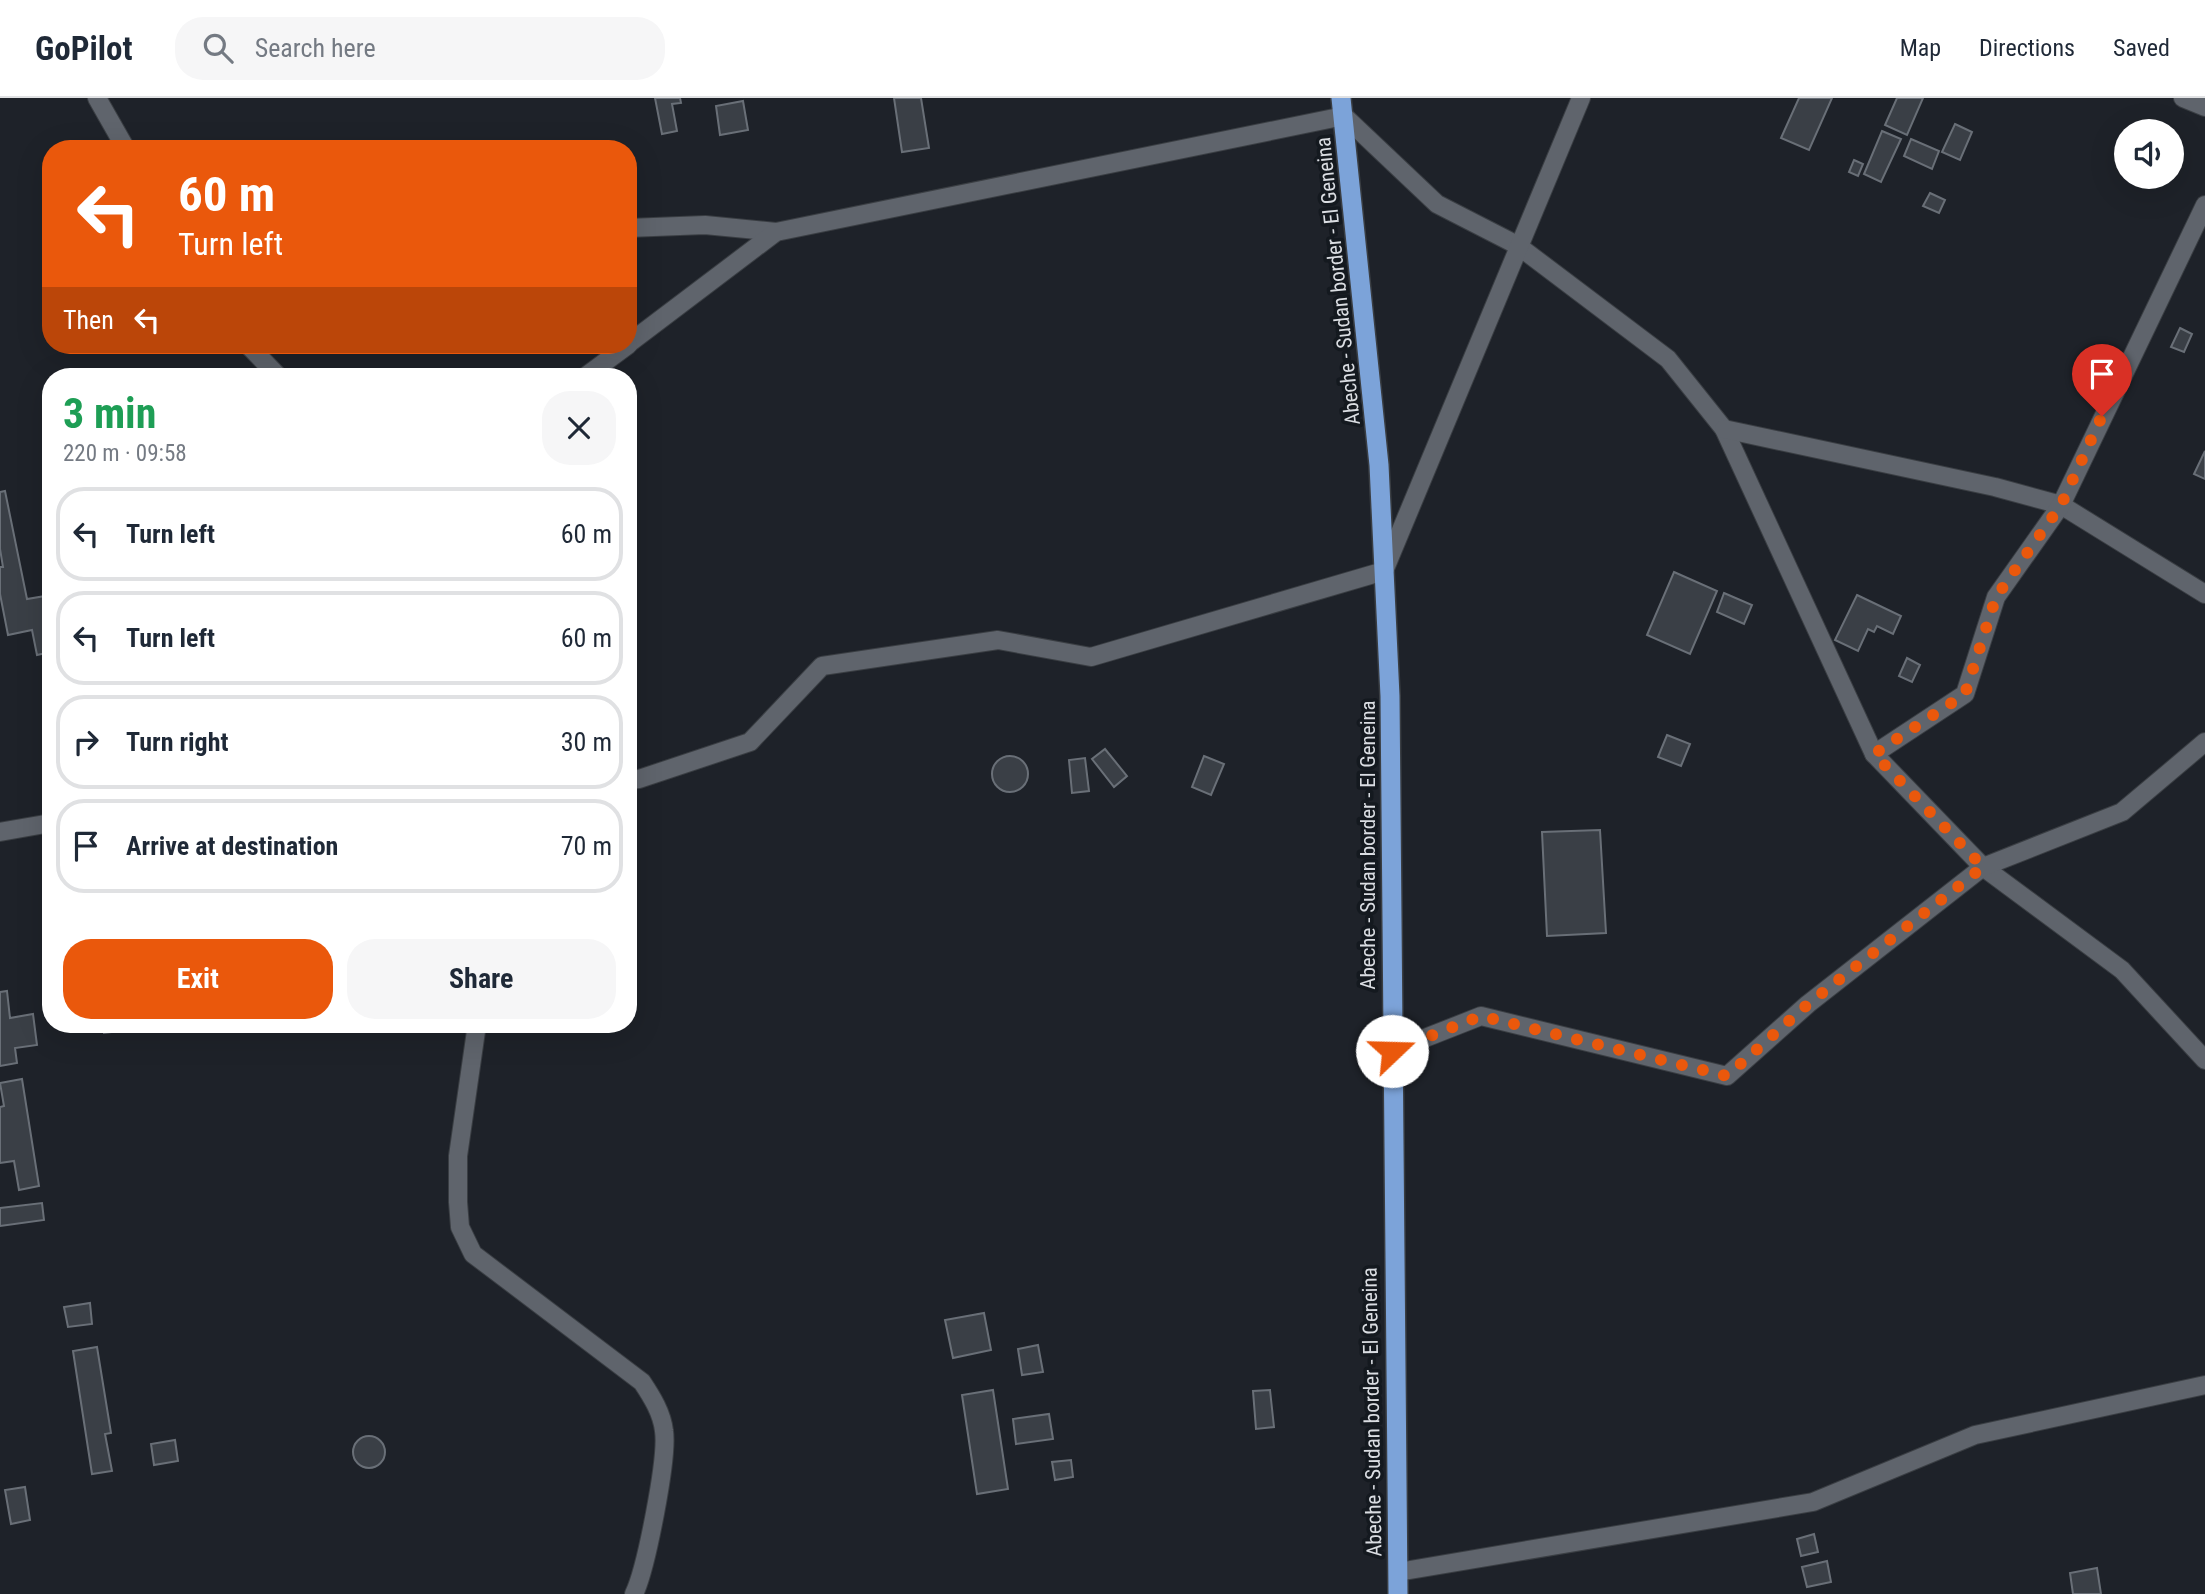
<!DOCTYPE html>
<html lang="en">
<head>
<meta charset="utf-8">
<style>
	body { margin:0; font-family:"Roboto Condensed",sans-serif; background:#f6f6f7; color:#1f2937; height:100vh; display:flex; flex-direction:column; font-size:26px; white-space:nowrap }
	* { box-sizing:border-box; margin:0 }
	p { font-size:23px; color:#747a83 }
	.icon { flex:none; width:38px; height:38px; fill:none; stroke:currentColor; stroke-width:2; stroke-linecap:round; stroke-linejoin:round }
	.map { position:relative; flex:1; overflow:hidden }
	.details { position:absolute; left:42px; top:270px; width:595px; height:665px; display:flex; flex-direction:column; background:#fff; border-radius:28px; box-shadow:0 7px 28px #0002 }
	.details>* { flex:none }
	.top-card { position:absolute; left:42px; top:42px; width:595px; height:214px; border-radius:28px; box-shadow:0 7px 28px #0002; background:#ea580c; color:#fff; overflow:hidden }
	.fabs { position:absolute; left:2114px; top:21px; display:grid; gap:14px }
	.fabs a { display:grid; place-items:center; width:70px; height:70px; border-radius:50%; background:#fff; box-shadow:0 7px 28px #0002; font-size:35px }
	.pin { position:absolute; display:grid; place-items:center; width:60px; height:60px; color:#fff; margin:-72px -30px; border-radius:50% 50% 50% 0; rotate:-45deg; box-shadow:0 0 7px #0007 }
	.pin .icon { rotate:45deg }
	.me { position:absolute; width:77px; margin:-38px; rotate:69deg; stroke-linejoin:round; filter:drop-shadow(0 0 5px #0008) }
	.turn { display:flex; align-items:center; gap:24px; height:147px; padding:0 21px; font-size:32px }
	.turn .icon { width:91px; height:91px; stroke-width:2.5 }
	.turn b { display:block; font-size:49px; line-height:60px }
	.then { display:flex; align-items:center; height:66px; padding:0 21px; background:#0003; gap:14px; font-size:26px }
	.round { display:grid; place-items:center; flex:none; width:74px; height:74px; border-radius:28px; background:#f6f6f7 }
	.overview { display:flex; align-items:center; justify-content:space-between; height:119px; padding:0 21px }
	h1 { font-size:42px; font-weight:700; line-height:52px; color:#1e9e55 }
	.button { display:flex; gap:14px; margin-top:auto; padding:14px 21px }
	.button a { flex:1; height:80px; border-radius:28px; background:#ea580c; color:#fff; font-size:28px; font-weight:700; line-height:80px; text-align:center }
	.button a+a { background:#f6f6f7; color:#1f2937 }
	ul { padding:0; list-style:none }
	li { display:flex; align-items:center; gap:21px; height:94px; margin:0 14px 10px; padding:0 7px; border:4px solid #e0e1e3; border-radius:28px }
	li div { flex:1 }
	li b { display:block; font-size:26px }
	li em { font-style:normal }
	header { display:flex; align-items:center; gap:42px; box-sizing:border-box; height:98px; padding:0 35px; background:#fff; border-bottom:2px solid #e0e1e3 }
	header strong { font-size:33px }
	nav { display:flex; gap:38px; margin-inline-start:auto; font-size:24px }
	.search { width:490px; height:63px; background:#f6f6f7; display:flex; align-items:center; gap:18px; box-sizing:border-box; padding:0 24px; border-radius:28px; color:#747a83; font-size:26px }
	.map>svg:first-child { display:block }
	.building { fill:#3a3f46; stroke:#696f77; stroke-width:2 }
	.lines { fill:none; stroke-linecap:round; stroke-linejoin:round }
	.minor-casing { stroke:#3a3e43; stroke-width:20 }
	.trunk-casing { stroke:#3a3e43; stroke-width:22 }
	.minor { stroke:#5f646c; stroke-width:18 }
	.trunk { stroke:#7ca3d9; stroke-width:19 }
	.route { stroke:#ea580c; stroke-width:12; stroke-dasharray:0 21.6 }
	.labels { text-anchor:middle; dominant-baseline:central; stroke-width:7; stroke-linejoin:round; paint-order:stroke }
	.street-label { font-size:21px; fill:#dadde2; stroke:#14191f }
</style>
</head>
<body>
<header>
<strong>GoPilot</strong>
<div class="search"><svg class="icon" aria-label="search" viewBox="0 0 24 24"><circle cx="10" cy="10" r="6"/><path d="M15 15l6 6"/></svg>Search here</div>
<nav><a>Map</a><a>Directions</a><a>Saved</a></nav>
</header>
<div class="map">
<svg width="2205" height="1496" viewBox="0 0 2205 1496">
	<rect width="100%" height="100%" fill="#1e2229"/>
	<!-- building -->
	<g class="building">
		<path d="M 655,0 L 680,0 L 681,5 L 672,6 L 677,33 L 662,36 Z"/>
		<path d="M 894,0 L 921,0 L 929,50 L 902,54 Z"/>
		<path d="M 1799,0 L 1832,0 L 1809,52 L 1781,40 Z"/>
		<path d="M 1897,0 L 1923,0 L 1907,37 L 1885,27 Z"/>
		<path d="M 743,3 L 748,32 L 720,37 L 716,8 Z"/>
		<path d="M 1955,26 L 1972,34 L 1960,62 L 1942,54 Z"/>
		<path d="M 1882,33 L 1901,41 L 1881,84 L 1864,76 Z"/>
		<path d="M 1911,41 L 1939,53 L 1932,71 L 1904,58 Z"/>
		<path d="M 1854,62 L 1863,66 L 1858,78 L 1849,74 Z"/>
		<path d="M 1930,95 L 1945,102 L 1939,115 L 1923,108 Z"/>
		<path d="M 2180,230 L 2192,236 L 2184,254 L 2171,249 Z"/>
		<path d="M 2205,353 L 2205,381 L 2194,376 Z"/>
		<path d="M 5,393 L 27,501 L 51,497 L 51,554 L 37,557 L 32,532 L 8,537 L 0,496 L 0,469 L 3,469 L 0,451 L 0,394 Z"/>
		<path d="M 1674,474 L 1717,493 L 1690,556 L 1647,537 Z"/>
		<path d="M 1724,495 L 1752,507 L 1744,526 L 1717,514 Z"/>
		<path d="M 1857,497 L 1901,518 L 1893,536 L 1877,528 L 1874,534 L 1868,531 L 1858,553 L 1835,542 Z"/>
		<path d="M 1907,560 L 1920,567 L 1912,584 L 1899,578 Z"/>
		<path d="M 1667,637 L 1690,646 L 1681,668 L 1658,659 Z"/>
		<path d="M 1105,651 L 1127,678 L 1114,689 L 1092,661 Z"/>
		<path d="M 1204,658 L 1224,666 L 1211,697 L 1192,689 Z"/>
		<circle cx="1010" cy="676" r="18"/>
		<path d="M 1085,660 L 1089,693 L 1072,695 L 1069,662 Z"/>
		<path d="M 1600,732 L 1606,835 L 1547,838 L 1542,734 Z"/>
		<path d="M 7,893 L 10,920 L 33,916 L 37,947 L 15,950 L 17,965 L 0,968 L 0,894 Z"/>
		<path d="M 103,926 L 129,926 L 130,932 L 104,935 Z"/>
		<path d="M 22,981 L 39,1088 L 19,1092 L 14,1063 L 0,1065 L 0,1009 L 4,1008 L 0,985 Z"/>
		<path d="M 42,1105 L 44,1122 L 0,1128 L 0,1110 Z"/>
		<path d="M 90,1205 L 92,1226 L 68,1229 L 64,1209 Z"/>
		<path d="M 984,1215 L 991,1252 L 953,1260 L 945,1222 Z"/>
		<path d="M 1038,1247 L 1043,1274 L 1022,1277 L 1018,1251 Z"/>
		<path d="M 97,1249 L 111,1335 L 105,1336 L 112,1373 L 92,1376 L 73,1253 Z"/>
		<path d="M 993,1292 L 1008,1391 L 977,1396 L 962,1297 Z"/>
		<path d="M 1270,1292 L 1274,1329 L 1256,1331 L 1253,1293 Z"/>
		<path d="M 1049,1316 L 1053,1341 L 1016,1346 L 1013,1321 Z"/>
		<circle cx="369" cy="1354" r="16"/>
		<path d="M 175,1342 L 178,1363 L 154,1367 L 151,1346 Z"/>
		<path d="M 1071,1362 L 1073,1379 L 1055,1382 L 1052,1364 Z"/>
		<path d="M 25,1389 L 30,1422 L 11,1426 L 5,1392 Z"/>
		<path d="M 1814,1436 L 1818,1454 L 1801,1458 L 1797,1441 Z"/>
		<path d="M 1827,1463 L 1831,1484 L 1807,1489 L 1802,1469 Z"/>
		<path d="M 2097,1470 L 2101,1496 L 2073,1496 L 2070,1475 Z"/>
	</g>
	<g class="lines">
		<!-- minor casing -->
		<g class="minor-casing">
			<g id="minor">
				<path d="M 97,0 L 126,51"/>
				<path d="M 2183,0 L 2205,9"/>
				<path d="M 628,130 L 705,127 L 776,134"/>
				<path d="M 628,246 L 776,134 L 1344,18 L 1437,106 L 1517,147 L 1668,261 L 1724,331 L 1874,656 L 1983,769 L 2122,872 L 2205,962"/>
				<path d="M 248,247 L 278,278"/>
				<path d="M 586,278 L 628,247"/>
				<path d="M 1724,331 L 1995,389 L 2061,407 L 2205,496"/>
				<path d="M 1874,656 L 1965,596 L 1996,499 L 2061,407 L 2205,107"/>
				<path d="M 628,682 L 639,681 L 750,644 L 822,568 L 998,542 L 1091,559 L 1384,473 L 1581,0"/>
				<path d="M 0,734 L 51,725"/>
				<path d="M 477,926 L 458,1058 L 458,1104 L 460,1129 L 473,1156 L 642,1284 C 652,1299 662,1315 664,1333 C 668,1360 646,1471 634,1496"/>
				<path d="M 1392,953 L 1481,918 L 1727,978 L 1808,906 L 1983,769 L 2122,714 L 2205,644"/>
				<path d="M 1398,1474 L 1813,1404 L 1975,1337 L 2205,1287"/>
			</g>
		</g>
		<!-- trunk casing -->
		<g class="trunk-casing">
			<path id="trunk" d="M 1341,0 L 1379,367 L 1390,598 L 1398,1496"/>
		</g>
		<!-- minor -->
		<use href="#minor" class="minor"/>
		<!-- trunk -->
		<use href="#trunk" class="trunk"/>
	</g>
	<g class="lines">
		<!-- route -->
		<path class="route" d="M 1392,953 L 1481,918 L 1727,978 L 1808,906 L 1983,769 L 1874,656 L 1965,596 L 1996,499 L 2061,407 L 2102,318"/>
	</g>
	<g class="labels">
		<!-- street labels -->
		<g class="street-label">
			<text transform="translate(1338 183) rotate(-96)">Abeche - Sudan border - El Geneina</text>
			<text transform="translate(1368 747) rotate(-90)">Abeche - Sudan border - El Geneina</text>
			<text transform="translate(1372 1314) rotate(-91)">Abeche - Sudan border - El Geneina</text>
		</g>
	</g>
</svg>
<div class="fabs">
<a><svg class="icon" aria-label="sound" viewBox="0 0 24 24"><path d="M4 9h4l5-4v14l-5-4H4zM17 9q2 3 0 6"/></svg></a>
</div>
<div class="pin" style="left:2102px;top:318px;background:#d93025"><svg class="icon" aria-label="arrive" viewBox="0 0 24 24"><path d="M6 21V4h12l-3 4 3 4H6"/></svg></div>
<svg class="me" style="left:1392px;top:953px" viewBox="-20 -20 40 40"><circle r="19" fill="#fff"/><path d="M0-13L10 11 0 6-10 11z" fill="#ea580c"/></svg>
<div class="top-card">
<div class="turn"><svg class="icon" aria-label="left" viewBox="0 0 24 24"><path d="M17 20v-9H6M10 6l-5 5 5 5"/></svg><div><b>60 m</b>Turn left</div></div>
<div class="then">Then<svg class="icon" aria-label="left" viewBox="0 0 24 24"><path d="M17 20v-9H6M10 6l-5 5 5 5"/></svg></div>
</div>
<section class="details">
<div class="overview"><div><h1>3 min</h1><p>220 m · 09:58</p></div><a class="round"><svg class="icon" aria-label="close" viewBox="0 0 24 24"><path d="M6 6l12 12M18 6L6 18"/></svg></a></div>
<ul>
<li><svg class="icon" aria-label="left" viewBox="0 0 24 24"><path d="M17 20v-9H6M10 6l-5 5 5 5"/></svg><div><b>Turn left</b></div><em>60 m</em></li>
<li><svg class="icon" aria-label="left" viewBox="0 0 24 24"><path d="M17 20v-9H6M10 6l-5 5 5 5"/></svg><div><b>Turn left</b></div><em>60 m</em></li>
<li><svg class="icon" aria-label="right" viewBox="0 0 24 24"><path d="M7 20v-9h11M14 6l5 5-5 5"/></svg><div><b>Turn right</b></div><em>30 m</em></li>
<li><svg class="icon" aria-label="arrive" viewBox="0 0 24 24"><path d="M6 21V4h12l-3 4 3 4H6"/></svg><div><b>Arrive at destination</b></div><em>70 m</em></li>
</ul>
<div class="button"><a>Exit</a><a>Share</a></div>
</section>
</div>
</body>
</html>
